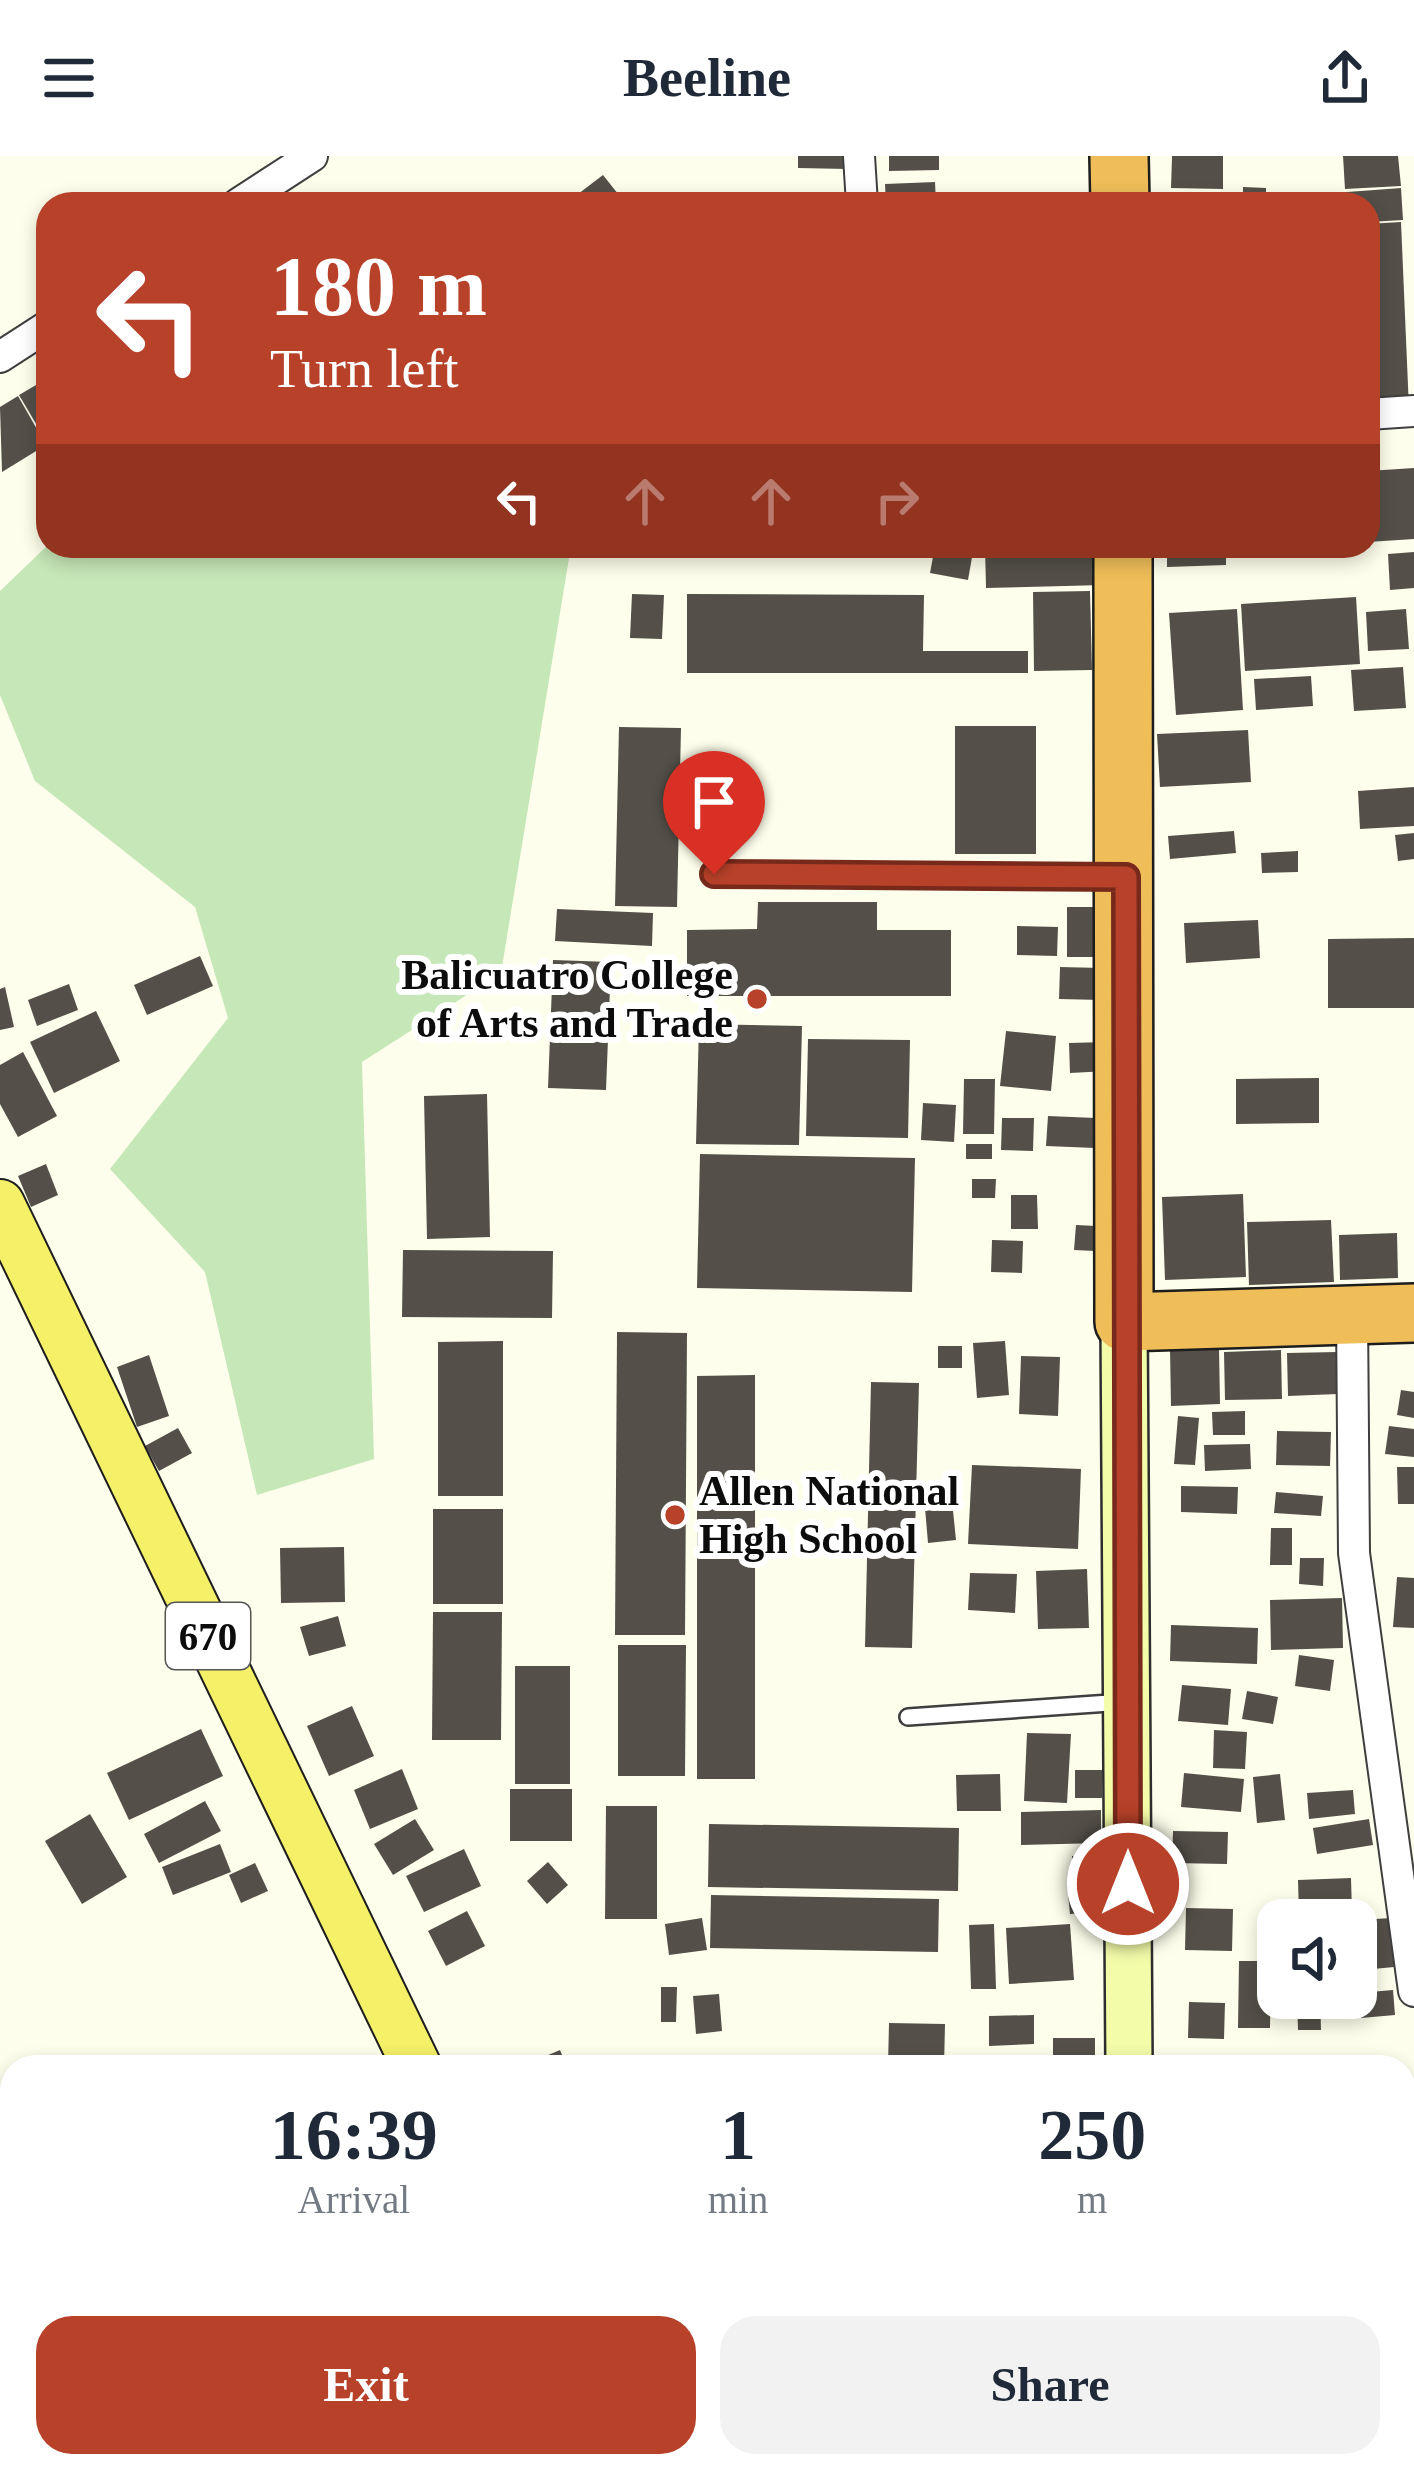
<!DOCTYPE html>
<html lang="en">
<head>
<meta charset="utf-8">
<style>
	body { margin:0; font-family:Georgia,serif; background:#f2f2f3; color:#1f2937; height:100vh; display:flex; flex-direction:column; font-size:45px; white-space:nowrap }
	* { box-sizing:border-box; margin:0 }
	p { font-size:39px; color:#747a83 }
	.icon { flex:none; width:66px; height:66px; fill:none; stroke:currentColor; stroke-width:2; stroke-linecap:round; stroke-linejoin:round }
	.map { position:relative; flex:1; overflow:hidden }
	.panel { position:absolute; left:0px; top:1899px; width:1416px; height:423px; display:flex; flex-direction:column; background:#fff; border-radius:36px 36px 0 0; box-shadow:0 6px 18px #0003 }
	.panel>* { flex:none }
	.hud { position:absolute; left:36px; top:36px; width:1344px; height:366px; border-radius:36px; box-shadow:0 6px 18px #0003; background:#b74129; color:#fff; overflow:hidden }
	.fabs { position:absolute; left:1257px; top:1743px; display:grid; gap:24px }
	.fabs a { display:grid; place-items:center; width:120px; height:120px; border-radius:24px; background:#fff; box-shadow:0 6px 18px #0003; font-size:60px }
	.pin { position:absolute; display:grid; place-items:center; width:102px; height:102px; color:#fff; margin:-123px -51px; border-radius:50% 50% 50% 0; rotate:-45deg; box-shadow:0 0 12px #0007 }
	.pin .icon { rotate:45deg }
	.me { position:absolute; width:132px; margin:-66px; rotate:0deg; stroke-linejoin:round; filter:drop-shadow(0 0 9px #0008) }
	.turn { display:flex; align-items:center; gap:42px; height:252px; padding:0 36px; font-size:54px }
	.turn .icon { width:156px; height:156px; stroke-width:2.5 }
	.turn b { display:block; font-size:84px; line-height:102px }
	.lanes { display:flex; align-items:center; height:114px; padding:0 36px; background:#0003; justify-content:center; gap:60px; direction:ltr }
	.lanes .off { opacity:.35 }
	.eta { display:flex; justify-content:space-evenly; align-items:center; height:204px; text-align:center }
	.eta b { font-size:72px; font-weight:700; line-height:84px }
	.button { display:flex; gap:24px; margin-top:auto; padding:24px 36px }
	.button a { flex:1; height:138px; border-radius:36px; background:#b74129; color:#fff; font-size:48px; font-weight:700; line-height:138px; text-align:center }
	.button a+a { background:#f2f2f3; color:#1f2937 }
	header { display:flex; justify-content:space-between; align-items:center; height:156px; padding:0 36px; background:#fff; font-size:54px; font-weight:700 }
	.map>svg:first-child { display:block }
	.green { fill:#c6e7b7 }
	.building { fill:#545049 }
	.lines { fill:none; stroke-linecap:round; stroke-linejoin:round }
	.lane-casing { stroke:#3f3f3f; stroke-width:20 }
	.street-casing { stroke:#3f3f3f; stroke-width:34 }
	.secondary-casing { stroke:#2e2e2e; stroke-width:50 }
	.primary-casing { stroke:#1d1d1d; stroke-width:52 }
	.highway-casing { stroke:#1d1d1d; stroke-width:62 }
	.lane { stroke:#fff; stroke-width:15 }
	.street { stroke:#fff; stroke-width:30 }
	.secondary { stroke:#f3fca9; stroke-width:45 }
	.primary { stroke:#f4f067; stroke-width:48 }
	.highway { stroke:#efbe59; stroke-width:57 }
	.route-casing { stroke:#772a1b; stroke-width:30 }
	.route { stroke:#b74129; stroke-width:21 }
	.poi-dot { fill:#b74129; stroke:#fff; stroke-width:4.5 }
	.labels { text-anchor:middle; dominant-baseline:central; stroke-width:12; stroke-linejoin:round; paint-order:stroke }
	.shield { fill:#fff; stroke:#555; stroke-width:3 }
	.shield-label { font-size:39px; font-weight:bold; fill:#0c0c0c }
	.poi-label { font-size:42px; font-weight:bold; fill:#0c0c0c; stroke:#fff; text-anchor:end }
</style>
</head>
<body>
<header><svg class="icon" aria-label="menu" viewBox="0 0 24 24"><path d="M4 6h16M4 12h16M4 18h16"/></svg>Beeline<svg class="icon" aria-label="share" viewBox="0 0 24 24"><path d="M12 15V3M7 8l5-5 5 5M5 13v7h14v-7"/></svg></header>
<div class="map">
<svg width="1414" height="2321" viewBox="0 0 1414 2321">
	<rect width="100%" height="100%" fill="#fefeec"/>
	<!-- green -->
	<path class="green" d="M 48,389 L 571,390 L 501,817 L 362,906 L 374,1303 L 257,1339 L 205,1116 L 110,1013 L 228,862 L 195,751 L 35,625 L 0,539 L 0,435 Z"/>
	<!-- building -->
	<g class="building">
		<path d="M 798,0 L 848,0 L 847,13 L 798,12 Z"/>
		<path d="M 889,0 L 939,0 L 939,14 L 889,15 Z"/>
		<path d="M 1172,0 L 1223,0 L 1223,33 L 1171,32 Z"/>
		<path d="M 1343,0 L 1398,0 L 1401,30 L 1345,33 Z"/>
		<path d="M 603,19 L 626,48 L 565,48 Z"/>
		<path d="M 935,26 L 936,48 L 886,48 L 885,28 Z"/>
		<path d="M 1243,31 L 1266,32 L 1266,48 L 1243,48 Z"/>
		<path d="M 1401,32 L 1403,64 L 1368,66 L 1368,48 L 1334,48 L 1334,37 Z"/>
		<path d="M 1325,38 L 1325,48 L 1276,48 L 1275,40 Z"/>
		<path d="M 1401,66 L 1409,253 L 1368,256 L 1368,68 Z"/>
		<path d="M 48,222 L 48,288 L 19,239 Z"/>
		<path d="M 18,240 L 46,289 L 2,316 L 0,251 Z"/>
		<path d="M 1414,312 L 1414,383 L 1368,386 L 1368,315 Z"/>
		<path d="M 935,390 L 974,390 L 968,424 L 930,417 Z"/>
		<path d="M 985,390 L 1103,390 L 1104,429 L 986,432 Z"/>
		<path d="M 1167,390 L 1226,390 L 1226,409 L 1167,411 Z"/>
		<path d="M 1414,396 L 1414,432 L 1390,434 L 1388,398 Z"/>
		<path d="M 1090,435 L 1092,514 L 1034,515 L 1033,436 Z"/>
		<path d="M 632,438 L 664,439 L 662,483 L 630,482 Z"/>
		<path d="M 687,438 L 924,439 L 923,495 L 1028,495 L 1028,517 L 687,517 Z"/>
		<path d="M 1356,441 L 1360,508 L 1245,515 L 1241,448 Z"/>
		<path d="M 1237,453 L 1243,554 L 1176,559 L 1169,457 Z"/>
		<path d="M 1406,453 L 1409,493 L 1368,495 L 1366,456 Z"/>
		<path d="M 1403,511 L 1406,552 L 1354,555 L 1351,514 Z"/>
		<path d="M 1311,520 L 1313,550 L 1256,554 L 1254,523 Z"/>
		<rect x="955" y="570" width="81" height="128"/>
		<path d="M 619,571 L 681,572 L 677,751 L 615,750 Z"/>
		<path d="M 1248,574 L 1251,626 L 1160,631 L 1157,578 Z"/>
		<path d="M 1414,631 L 1414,670 L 1360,673 L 1358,635 Z"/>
		<path d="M 1234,675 L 1236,697 L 1170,703 L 1168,680 Z"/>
		<path d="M 1414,677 L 1414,703 L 1398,705 L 1395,679 Z"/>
		<path d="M 1298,695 L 1298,716 L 1262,717 L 1261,697 Z"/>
		<path d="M 758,746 L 877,746 L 877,774 L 951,774 L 951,840 L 687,840 L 687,774 L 757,773 Z"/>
		<rect x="1067" y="751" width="30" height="50"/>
		<path d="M 557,753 L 653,757 L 652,790 L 555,785 Z"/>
		<path d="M 1258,764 L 1260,802 L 1186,807 L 1184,767 Z"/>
		<path d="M 1017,770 L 1058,771 L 1057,800 L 1017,799 Z"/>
		<path d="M 1414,782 L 1414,852 L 1328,852 L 1328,783 Z"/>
		<path d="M 200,800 L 213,830 L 147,859 L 134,829 Z"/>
		<path d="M 553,804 L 611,806 L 606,934 L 548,932 Z"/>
		<path d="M 1060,811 L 1102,812 L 1101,844 L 1059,843 Z"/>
		<path d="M 69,828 L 78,854 L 37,870 L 28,844 Z"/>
		<path d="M 5,831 L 14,871 L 0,874 L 0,833 Z"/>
		<path d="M 96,855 L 120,905 L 54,937 L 30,886 Z"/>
		<path d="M 699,868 L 802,870 L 799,989 L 696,988 Z"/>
		<path d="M 1006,875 L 1056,880 L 1051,935 L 1000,930 Z"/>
		<path d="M 808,883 L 910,884 L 908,982 L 806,980 Z"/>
		<path d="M 1106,886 L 1108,915 L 1070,917 L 1069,887 Z"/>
		<path d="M 23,896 L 57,960 L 18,981 L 0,948 L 0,909 Z"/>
		<path d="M 1319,922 L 1319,967 L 1236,968 L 1236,923 Z"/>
		<path d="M 964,923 L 995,923 L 994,978 L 963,978 Z"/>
		<path d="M 487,938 L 490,1081 L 427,1083 L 424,940 Z"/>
		<path d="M 923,947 L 956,949 L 954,986 L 921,984 Z"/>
		<path d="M 1048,960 L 1096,962 L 1095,992 L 1046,990 Z"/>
		<path d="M 1002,962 L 1034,962 L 1033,995 L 1001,994 Z"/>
		<rect x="966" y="988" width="26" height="15"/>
		<path d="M 700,998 L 915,1002 L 912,1136 L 697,1132 Z"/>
		<path d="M 46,1008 L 58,1039 L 31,1051 L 18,1020 Z"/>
		<path d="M 972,1023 L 996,1023 L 995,1042 L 972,1042 Z"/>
		<path d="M 1243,1038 L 1246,1121 L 1165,1124 L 1162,1041 Z"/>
		<path d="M 1011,1039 L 1037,1039 L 1038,1073 L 1011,1073 Z"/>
		<path d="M 1331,1064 L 1334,1126 L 1249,1129 L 1247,1066 Z"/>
		<path d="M 1076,1069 L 1097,1070 L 1095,1095 L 1074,1094 Z"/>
		<path d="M 1397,1077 L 1398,1122 L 1340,1124 L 1339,1079 Z"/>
		<path d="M 992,1084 L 1023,1085 L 1022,1117 L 991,1116 Z"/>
		<path d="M 403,1094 L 553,1095 L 552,1162 L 402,1161 Z"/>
		<path d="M 617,1176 L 687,1177 L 685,1479 L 615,1479 Z"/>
		<path d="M 503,1185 L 503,1340 L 438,1340 L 438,1186 Z"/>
		<path d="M 1005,1185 L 1009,1239 L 977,1242 L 973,1187 Z"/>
		<rect x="938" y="1190" width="24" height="22"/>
		<path d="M 1219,1192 L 1220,1248 L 1171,1250 L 1170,1193 Z"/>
		<path d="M 1281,1194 L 1282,1243 L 1225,1244 L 1224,1196 Z"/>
		<path d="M 1337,1196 L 1338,1238 L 1288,1240 L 1287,1197 Z"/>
		<path d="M 149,1199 L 169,1260 L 137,1271 L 117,1211 Z"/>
		<path d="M 1021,1200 L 1060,1201 L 1058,1260 L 1019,1258 Z"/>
		<path d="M 755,1219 L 755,1623 L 697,1623 L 697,1220 Z"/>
		<path d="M 871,1226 L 919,1227 L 912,1492 L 865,1491 Z"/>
		<path d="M 1401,1234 L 1414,1236 L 1414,1262 L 1397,1259 Z"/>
		<path d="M 1245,1255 L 1245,1279 L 1213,1279 L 1212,1256 Z"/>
		<path d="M 1178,1260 L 1199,1262 L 1195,1309 L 1174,1308 Z"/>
		<path d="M 1389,1270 L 1414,1273 L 1414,1301 L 1385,1298 Z"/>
		<path d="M 178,1272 L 192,1297 L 159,1315 L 145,1290 Z"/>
		<path d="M 1277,1275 L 1331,1276 L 1330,1310 L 1276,1309 Z"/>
		<path d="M 1250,1288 L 1251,1313 L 1205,1315 L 1204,1289 Z"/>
		<path d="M 972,1309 L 1081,1313 L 1078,1393 L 968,1388 Z"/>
		<path d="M 1397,1311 L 1414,1311 L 1414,1348 L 1398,1348 Z"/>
		<path d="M 950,1325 L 956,1384 L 928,1387 L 923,1328 Z"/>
		<path d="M 1181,1330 L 1238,1331 L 1237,1358 L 1181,1356 Z"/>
		<path d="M 1276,1336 L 1323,1340 L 1321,1360 L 1274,1357 Z"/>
		<rect x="433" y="1353" width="70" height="95"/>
		<path d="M 1271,1372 L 1292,1372 L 1292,1409 L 1270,1409 Z"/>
		<path d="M 344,1391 L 345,1446 L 281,1447 L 280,1392 Z"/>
		<path d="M 1300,1402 L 1324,1402 L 1323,1430 L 1299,1428 Z"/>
		<path d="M 1087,1413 L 1089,1472 L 1038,1473 L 1036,1415 Z"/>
		<path d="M 970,1417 L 1017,1418 L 1015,1457 L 968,1454 Z"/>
		<path d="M 1397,1421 L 1414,1422 L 1414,1472 L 1393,1471 Z"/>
		<path d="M 1342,1442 L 1343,1492 L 1271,1494 L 1270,1444 Z"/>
		<path d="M 433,1456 L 502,1456 L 501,1584 L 432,1584 Z"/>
		<path d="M 338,1460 L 346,1490 L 309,1500 L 300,1471 Z"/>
		<path d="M 1171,1469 L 1258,1472 L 1257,1508 L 1170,1505 Z"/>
		<path d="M 618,1489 L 686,1489 L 685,1620 L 618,1620 Z"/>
		<path d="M 1299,1499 L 1334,1504 L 1330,1535 L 1295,1530 Z"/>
		<rect x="515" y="1510" width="55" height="118"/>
		<path d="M 1182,1529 L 1231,1533 L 1228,1569 L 1178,1565 Z"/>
		<path d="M 1247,1535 L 1278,1541 L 1273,1568 L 1242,1563 Z"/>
		<path d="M 352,1550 L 374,1600 L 329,1620 L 307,1570 Z"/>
		<path d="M 201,1573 L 223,1620 L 129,1664 L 107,1617 Z"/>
		<path d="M 1214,1574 L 1247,1576 L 1245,1613 L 1213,1612 Z"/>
		<path d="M 1027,1577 L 1071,1578 L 1067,1647 L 1024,1645 Z"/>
		<path d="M 402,1613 L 418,1653 L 370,1673 L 354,1634 Z"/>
		<rect x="1075" y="1614" width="27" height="28"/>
		<path d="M 1184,1617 L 1244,1623 L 1241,1656 L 1181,1651 Z"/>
		<path d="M 1000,1618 L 1001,1655 L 957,1655 L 956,1619 Z"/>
		<path d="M 1280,1618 L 1285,1664 L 1257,1667 L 1253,1621 Z"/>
		<rect x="510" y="1633" width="62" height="52"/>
		<path d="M 1353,1634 L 1355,1658 L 1309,1663 L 1307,1637 Z"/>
		<path d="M 205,1645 L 221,1675 L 159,1707 L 144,1678 Z"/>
		<path d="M 606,1650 L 657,1650 L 657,1763 L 605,1763 Z"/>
		<path d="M 1101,1654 L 1101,1687 L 1021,1689 L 1021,1656 Z"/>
		<path d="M 90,1658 L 127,1721 L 82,1748 L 45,1685 Z"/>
		<path d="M 415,1663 L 434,1694 L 393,1719 L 374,1688 Z"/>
		<path d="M 1369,1663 L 1373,1689 L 1317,1698 L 1313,1672 Z"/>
		<path d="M 709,1668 L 959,1672 L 958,1735 L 708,1731 Z"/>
		<path d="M 1173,1675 L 1228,1676 L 1227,1708 L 1172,1707 Z"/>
		<path d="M 220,1688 L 231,1716 L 173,1739 L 162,1711 Z"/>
		<path d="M 464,1693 L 481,1730 L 424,1756 L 406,1720 Z"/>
		<path d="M 1098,1699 L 1099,1714 L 1072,1715 L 1072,1700 Z"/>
		<path d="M 548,1706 L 568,1729 L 547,1748 L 527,1725 Z"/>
		<path d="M 255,1707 L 268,1735 L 241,1747 L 229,1719 Z"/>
		<path d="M 1351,1722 L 1352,1757 L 1299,1759 L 1298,1724 Z"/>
		<path d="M 1105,1723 L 1107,1755 L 1070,1758 L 1067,1727 Z"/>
		<path d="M 711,1739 L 939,1743 L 938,1796 L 710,1792 Z"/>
		<path d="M 1186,1752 L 1233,1753 L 1232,1795 L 1185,1794 Z"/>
		<path d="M 467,1755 L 485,1790 L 446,1810 L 428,1775 Z"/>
		<path d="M 702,1762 L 707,1794 L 669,1799 L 665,1768 Z"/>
		<path d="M 1391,1762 L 1394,1811 L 1363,1814 L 1360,1764 Z"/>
		<path d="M 994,1768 L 996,1833 L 971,1833 L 969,1769 Z"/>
		<path d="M 1070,1768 L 1074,1824 L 1009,1828 L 1006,1772 Z"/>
		<path d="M 1239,1805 L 1271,1805 L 1270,1872 L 1238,1872 Z"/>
		<path d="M 661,1831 L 677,1831 L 676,1866 L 661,1866 Z"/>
		<path d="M 1393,1834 L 1395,1859 L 1361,1862 L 1359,1837 Z"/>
		<path d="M 719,1838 L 722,1875 L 696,1878 L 693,1840 Z"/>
		<path d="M 1297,1842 L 1320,1842 L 1321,1874 L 1298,1874 Z"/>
		<path d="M 1189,1846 L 1225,1847 L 1224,1883 L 1188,1882 Z"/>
		<path d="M 1034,1859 L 1034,1888 L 989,1890 L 989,1860 Z"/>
		<path d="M 889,1867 L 945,1868 L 944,1911 L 888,1911 Z"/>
		<path d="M 1053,1882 L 1095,1882 L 1095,1907 L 1053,1906 Z"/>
		<path d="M 560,1894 L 567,1911 L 520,1911 Z"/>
		<path d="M 1404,2012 L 1414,2012 L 1414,2063 L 1404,2064 Z"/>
		<path d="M 1404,2281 L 1414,2293 L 1414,2321 L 1361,2321 L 1374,2310 L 1404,2310 Z"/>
		<path d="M 215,2310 L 264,2310 L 256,2321 L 229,2321 Z"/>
		<path d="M 764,2310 L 832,2310 L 825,2321 L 757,2321 Z"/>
		<path d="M 882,2310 L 940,2310 L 933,2321 L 899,2321 Z"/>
		<path d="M 1332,2310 L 1360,2310 L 1352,2321 L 1336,2321 L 1328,2315 Z"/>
	</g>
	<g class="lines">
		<!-- lane casing -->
		<g class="lane-casing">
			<g id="lane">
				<path d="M 714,718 L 1112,720"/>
				<path d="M 908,1561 L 1124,1546"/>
			</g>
		</g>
		<!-- street casing -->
		<g class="street-casing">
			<g id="street">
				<path d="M 859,0 L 862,48"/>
				<path d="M 238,48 L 312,0"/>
				<path d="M 0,201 L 48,170"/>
				<path d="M 1368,258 L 1414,255"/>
				<path d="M 1352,1159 L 1354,1397 L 1414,1835"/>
			</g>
		</g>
		<!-- secondary casing -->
		<g class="secondary-casing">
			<g id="secondary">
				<path d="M 1124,1166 L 1129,1911"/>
				<path d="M 1294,2310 L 1302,2321"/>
				<path d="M 1082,2321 L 1085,2310"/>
			</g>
		</g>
		<!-- primary casing -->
		<g class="primary-casing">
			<g id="primary">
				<path d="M 0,1048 L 417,1911"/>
				<path d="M 631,2310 L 640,2321"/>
			</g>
		</g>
		<!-- highway casing -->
		<g class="highway-casing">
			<g id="highway">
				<path d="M 1119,0 L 1120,48"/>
				<path d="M 1123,390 L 1124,1166 L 1414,1157"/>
			</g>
		</g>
		<!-- lane -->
		<use href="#lane" class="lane"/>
		<!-- street -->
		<use href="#street" class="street"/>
		<!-- secondary -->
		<use href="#secondary" class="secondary"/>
		<!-- primary -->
		<use href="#primary" class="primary"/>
		<!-- highway -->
		<use href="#highway" class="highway"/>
	</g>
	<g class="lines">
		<!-- route casing -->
		<g class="route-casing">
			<path id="route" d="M 714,718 L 1126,721 L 1128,1728"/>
		</g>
		<!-- route -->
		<use href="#route" class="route"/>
	</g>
	<!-- markers -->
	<g class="poi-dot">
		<circle cx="757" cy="843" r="12"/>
		<circle cx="675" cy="1359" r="12"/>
	</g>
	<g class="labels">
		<!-- shield labels -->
		<rect class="shield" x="166" y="1447" width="84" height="66" rx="9"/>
		<g class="shield-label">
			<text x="208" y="1480">670</text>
		</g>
		<!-- poi labels -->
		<g class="poi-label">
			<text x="733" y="819">Balicuatro College<tspan x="733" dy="48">of Arts and Trade</tspan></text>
			<text x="699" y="1335" text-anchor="start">Allen National<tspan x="699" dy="48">High School</tspan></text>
		</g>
	</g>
</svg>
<div class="fabs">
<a><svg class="icon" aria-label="sound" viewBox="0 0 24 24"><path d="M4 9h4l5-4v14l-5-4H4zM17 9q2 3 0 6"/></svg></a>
</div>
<div class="pin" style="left:714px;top:718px;background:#d93025"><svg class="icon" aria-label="arrive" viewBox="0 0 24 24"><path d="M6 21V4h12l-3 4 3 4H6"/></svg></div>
<svg class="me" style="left:1128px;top:1728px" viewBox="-20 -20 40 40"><circle r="17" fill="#b74129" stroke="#fff" stroke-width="3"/><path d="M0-11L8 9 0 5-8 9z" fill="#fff"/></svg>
<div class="hud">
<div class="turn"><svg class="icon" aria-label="left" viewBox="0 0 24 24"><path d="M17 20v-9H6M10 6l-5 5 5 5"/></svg><div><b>180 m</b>Turn left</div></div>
<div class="lanes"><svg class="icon" aria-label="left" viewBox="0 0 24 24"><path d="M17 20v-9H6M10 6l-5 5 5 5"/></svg><svg class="icon off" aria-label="ahead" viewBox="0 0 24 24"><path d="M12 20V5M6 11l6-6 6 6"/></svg><svg class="icon off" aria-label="ahead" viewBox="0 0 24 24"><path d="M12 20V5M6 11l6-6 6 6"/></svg><svg class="icon off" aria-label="right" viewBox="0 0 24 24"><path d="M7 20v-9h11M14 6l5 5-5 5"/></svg></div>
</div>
<section class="panel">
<div class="eta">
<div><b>16:39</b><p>Arrival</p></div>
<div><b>1</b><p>min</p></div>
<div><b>250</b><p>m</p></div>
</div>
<div class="button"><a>Exit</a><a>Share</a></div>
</section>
</div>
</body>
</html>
